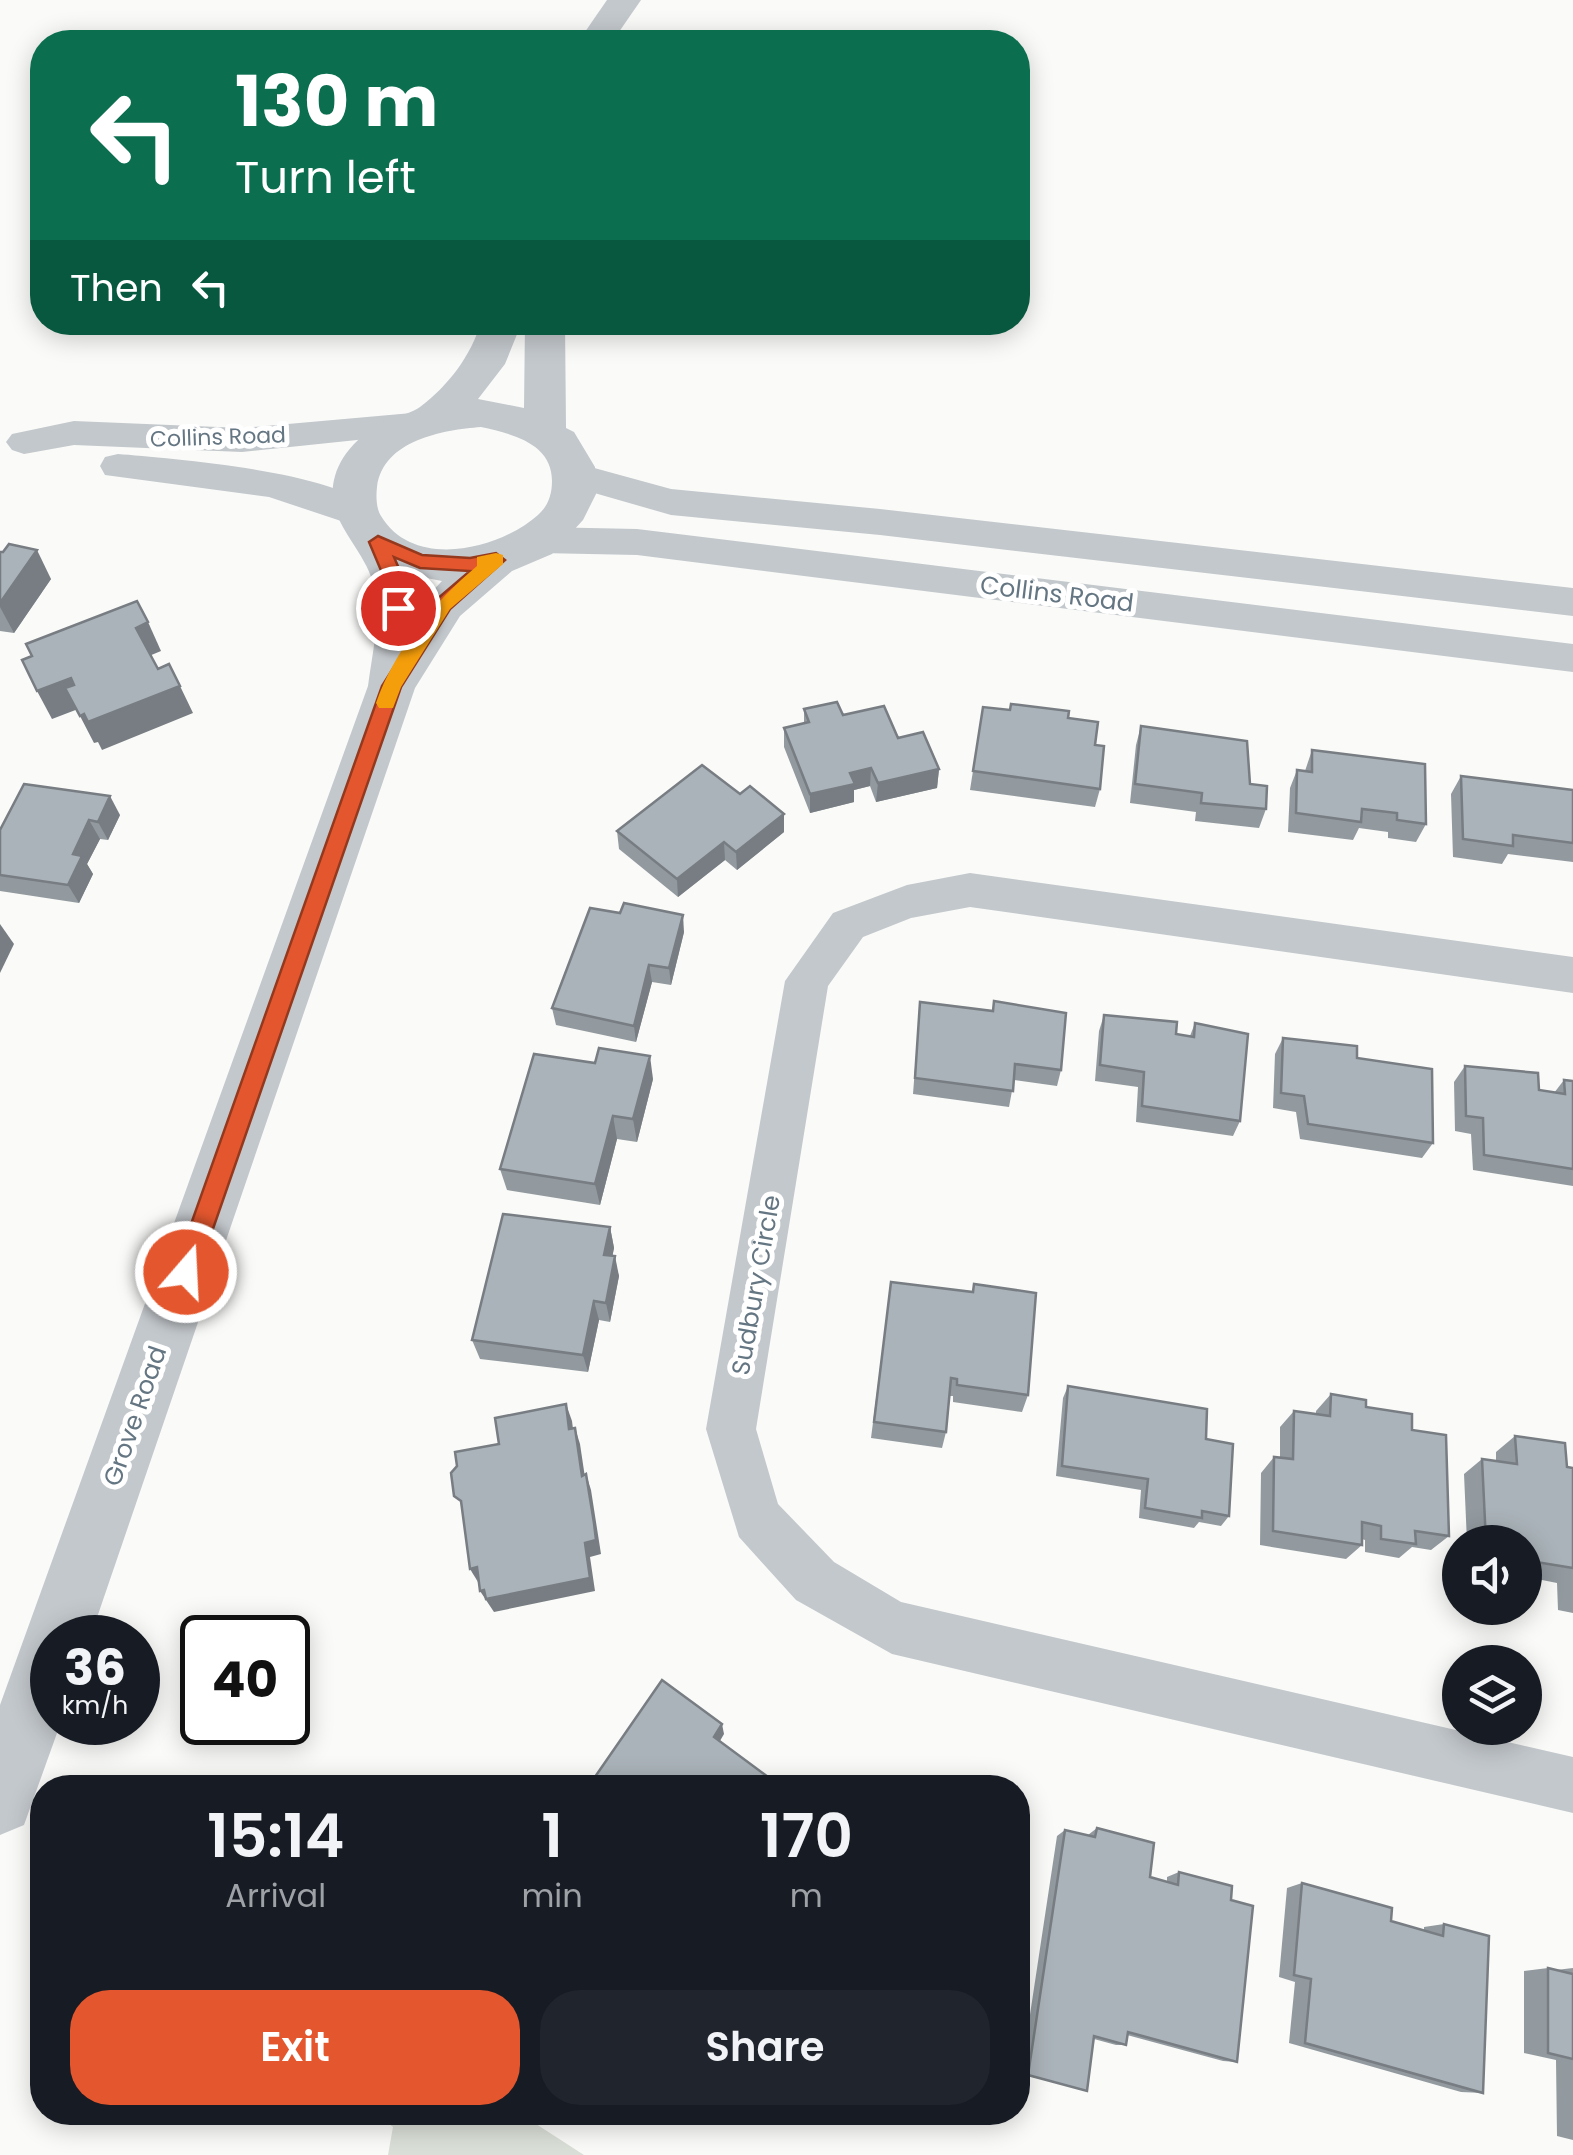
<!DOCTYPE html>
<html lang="en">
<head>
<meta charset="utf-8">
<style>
	body { margin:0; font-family:Poppins,sans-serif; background:#20242c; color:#f1f3f6; height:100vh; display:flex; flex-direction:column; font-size:38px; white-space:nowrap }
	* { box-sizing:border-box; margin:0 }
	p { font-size:32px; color:#9ea1a6 }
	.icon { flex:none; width:55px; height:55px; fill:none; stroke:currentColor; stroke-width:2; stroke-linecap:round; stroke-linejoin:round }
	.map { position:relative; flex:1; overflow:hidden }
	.details { position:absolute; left:30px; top:1775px; width:1000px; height:350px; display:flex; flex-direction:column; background:#171b24; border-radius:40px; box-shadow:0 5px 25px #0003 }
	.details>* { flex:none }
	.hud { position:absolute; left:30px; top:30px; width:1000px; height:305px; border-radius:40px; box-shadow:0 5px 25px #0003; background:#0b6e4f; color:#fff; overflow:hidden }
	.controls { position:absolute; left:1442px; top:1525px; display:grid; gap:20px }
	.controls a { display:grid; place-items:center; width:100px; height:100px; border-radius:50%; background:#171b24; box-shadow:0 5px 25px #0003; font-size:50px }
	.speed { position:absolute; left:30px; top:1615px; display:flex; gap:20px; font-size:50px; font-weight:700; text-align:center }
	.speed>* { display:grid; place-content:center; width:130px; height:130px; border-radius:50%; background:#171b24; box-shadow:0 5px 25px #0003; line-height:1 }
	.speed small { font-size:25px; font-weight:400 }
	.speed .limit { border:5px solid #111; border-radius:15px; background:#fff; color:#111 }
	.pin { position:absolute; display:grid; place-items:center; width:85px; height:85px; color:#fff; margin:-42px; border:5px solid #fff; border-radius:50%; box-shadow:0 2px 10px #0007 }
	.me { position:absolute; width:110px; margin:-55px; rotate:19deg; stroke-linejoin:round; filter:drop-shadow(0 0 8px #0008) }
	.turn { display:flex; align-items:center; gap:35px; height:210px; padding:0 40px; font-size:45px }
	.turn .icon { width:130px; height:130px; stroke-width:2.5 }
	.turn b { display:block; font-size:70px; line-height:85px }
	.then { display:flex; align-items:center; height:95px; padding:0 40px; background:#0003; gap:20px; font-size:38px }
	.eta { display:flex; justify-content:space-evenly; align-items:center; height:170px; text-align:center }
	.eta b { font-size:60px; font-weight:600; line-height:70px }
	.cta { display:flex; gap:20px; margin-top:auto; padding:20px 40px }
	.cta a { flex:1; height:115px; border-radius:40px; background:#e4572e; color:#fff; font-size:40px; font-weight:600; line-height:115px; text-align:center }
	.cta a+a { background:#20242c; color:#f1f3f6 }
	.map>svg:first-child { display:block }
	.green { fill:#dadfd7 }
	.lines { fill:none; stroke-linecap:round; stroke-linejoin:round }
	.minor { fill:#c3c8cc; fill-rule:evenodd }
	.tertiary { fill:#c3c8cc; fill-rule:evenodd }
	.wall { fill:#929a9f }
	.shaded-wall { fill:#777d82 }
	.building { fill:#aab3b9; stroke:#777d82; stroke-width:2.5 }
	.route { fill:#e4572e; stroke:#94391e; stroke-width:2.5 }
	.slow { fill:#f59e0b }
	.labels { text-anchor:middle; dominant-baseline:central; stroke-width:10; stroke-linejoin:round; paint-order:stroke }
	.far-street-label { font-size:22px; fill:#657683; stroke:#fff }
	.street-label { font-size:25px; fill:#657683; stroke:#fff }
</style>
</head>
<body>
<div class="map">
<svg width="1573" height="2155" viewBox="0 0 1573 2155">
	<rect width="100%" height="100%" fill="#fafaf8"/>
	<!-- green -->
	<path class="green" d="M 376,2113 L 519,2113 L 584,2155 L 388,2155 L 393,2127 Z"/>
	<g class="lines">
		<!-- minor -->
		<g class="minor">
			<path d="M 412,413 L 424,417 L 429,425 L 424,433 L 242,452 L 74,445 L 24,454 L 12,450 L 6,442 L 12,434 L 74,421 L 242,428 Z"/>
			<path d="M 118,454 C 167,458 350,472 374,513 L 369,522 L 356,526 L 269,497 L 105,475 L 100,466 L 105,457 Z"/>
			<path d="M 576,463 L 671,489 L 880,509 L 1573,588 L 1573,616 L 880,535 L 671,515 L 563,484 L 558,475 L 563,466 Z"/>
			<path d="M 541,527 L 637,529 L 1573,644 L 1573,672 L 637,555 L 541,553 L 528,549 L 523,540 L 528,531 Z"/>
			<path d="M 970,873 L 1573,957 L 1573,993 L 970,907 L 911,918 L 863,937 L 828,986 L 756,1429 L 778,1504 L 834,1562 L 901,1602 L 1573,1757 L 1573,1813 L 892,1654 L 796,1600 L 739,1537 L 706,1429 L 785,981 L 833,913 L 907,885 Z"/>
		</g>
		<!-- tertiary -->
		<g class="tertiary">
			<path d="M 607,0 L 641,0 L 612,42 L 578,42 Z"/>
			<path d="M 481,322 L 522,322 L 505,364 L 478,399 L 524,408 L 525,322 L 565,322 L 566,428 L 574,432 L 595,467 L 596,494 L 583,520 L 552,554 L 512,571 L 460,616 L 415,688 L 90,1638 L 52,1638 L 52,1722 L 61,1722 L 24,1825 L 0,1835 L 0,1705 L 368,686 C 372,654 381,619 374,587 C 366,547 322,521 335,476 C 343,449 367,429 392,418 C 401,415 412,413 420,407 C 448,386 471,356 481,322 ZM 481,427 C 512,434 552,443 552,481 C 552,495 548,506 538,515 C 500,549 414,571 381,516 C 376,508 376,496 377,487 C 383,440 443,430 481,427 ZM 416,576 L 442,581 L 421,603 Z"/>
		</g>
	</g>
	<!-- wall -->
	<g class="wall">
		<path d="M 0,552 L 51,579 L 14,633 L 0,631 Z"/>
		<path d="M 983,707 L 1068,718 L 1095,745 L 1100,789 L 1095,807 L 970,790 Z"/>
		<path d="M 804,709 L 843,715 L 898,738 L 939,769 L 937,788 L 876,802 L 870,786 L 854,790 L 854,802 L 810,813 L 784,747 L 784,728 L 804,723 Z"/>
		<path d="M 1141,726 L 1250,784 L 1266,809 L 1259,828 L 1195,821 L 1196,812 L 1130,803 L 1136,745 Z"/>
		<path d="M 1312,750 L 1426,824 L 1416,842 L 1388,838 L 1388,832 L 1359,828 L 1353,840 L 1288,832 L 1290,788 L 1297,770 L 1305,771 Z"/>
		<path d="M 1461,776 L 1573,790 L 1573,862 L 1508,854 L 1502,864 L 1453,857 L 1451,794 Z"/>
		<path d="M 740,794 L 784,814 L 784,832 L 737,870 L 725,860 L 678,897 L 619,849 L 617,831 Z"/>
		<path d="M 120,815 L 108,840 L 100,839 L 87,864 L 93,874 L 79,903 L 0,891 L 0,830 Z"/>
		<path d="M 684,932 L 671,985 L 652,982 L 636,1042 L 556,1025 L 552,1008 Z"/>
		<path d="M 920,1002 L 992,1011 L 1061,1070 L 1057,1086 L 1014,1080 L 1009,1107 L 913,1094 Z"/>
		<path d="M 1104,1015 L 1176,1034 L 1190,1036 L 1195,1023 L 1240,1121 L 1233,1136 L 1136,1122 L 1138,1087 L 1095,1081 L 1099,1031 Z"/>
		<path d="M 1283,1038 L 1357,1058 L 1433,1143 L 1422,1158 L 1300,1139 L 1296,1112 L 1273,1108 L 1275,1054 Z"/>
		<path d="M 1465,1066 L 1539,1090 L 1554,1093 L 1564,1080 L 1573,1081 L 1573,1186 L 1473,1170 L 1471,1134 L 1455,1131 L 1454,1082 Z"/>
		<path d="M 653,1079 L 637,1142 L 617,1139 L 600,1205 L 507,1190 L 500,1169 Z"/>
		<path d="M 610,1227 L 614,1248 L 612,1256 L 619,1276 L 610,1322 L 599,1320 L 588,1372 L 480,1359 L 472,1340 Z"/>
		<path d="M 891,1282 L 972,1292 L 974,1284 L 1028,1395 L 1022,1412 L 953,1402 L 953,1396 L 950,1396 L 946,1432 L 942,1448 L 871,1438 Z"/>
		<path d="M 1068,1386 L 1206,1439 L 1229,1516 L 1221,1526 L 1199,1522 L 1194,1528 L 1139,1518 L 1141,1490 L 1056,1476 L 1063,1398 Z"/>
		<path d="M 1331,1394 L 1366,1407 L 1412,1430 L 1449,1536 L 1431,1550 L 1412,1547 L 1399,1558 L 1365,1552 L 1365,1540 L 1362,1539 L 1362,1545 L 1346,1559 L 1260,1545 L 1261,1473 L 1274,1457 L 1280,1458 L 1280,1427 L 1294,1411 L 1316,1414 L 1316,1411 Z"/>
		<path d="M 1515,1436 L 1567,1467 L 1573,1468 L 1573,1613 L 1558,1610 L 1557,1583 L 1527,1577 L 1525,1579 L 1525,1542 L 1467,1542 L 1464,1474 L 1482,1459 L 1496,1461 L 1496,1452 Z"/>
		<path d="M 1097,1828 L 1150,1877 L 1167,1882 L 1167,1877 L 1179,1872 L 1231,1900 L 1237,2062 L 1223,2061 L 1127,2035 L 1126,2045 L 1116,2045 L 1094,2039 L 1087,2091 L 1021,2074 L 1057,1836 L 1065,1830 L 1088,1835 Z"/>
		<path d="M 1302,1883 L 1391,1921 L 1424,1930 L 1424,1927 L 1444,1924 L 1483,2093 L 1461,2092 L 1289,2043 L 1295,1982 L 1279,1977 L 1287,1888 Z"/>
		<path d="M 1548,1968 L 1556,1970 L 1573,1968 L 1573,2140 L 1557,2136 L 1556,2060 L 1524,2053 L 1524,1971 Z"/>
	</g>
	<!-- shaded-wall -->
	<g class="shaded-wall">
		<path d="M 37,550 L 51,579 L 14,633 L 0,607 L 0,603 Z"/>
		<path d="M 148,622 L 161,651 L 149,656 L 136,628 Z"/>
		<path d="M 71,678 L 86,706 L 52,719 L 37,691 Z"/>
		<path d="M 180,686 L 193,713 L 102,750 L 98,742 L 94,743 L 80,716 Z"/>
		<path d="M 871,768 L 870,786 L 854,790 L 854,802 L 810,813 L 810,794 L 850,773 Z"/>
		<path d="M 939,769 L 937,788 L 876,802 L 878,783 Z"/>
		<path d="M 110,796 L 120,815 L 108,840 L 98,822 Z"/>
		<path d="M 784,814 L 784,832 L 737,870 L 736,852 Z"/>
		<path d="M 89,820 L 100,839 L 87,864 L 93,874 L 79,903 L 68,885 L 73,854 Z"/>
		<path d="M 724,842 L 725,860 L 678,897 L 677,879 Z"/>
		<path d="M 683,915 L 684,932 L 671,985 L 669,968 Z"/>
		<path d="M 0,924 L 14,944 L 0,973 Z"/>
		<path d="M 649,965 L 652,982 L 636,1042 L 634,1026 Z"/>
		<path d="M 650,1056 L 653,1079 L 637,1142 L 633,1119 Z"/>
		<path d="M 613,1116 L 617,1139 L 600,1205 L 595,1184 Z"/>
		<path d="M 610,1227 L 614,1248 L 609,1275 L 604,1255 Z"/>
		<path d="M 615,1256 L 619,1276 L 610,1322 L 606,1303 Z"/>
		<path d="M 594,1301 L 599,1320 L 588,1372 L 583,1355 Z"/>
		<path d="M 566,1404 L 572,1421 L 575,1445 L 569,1429 Z"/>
		<path d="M 575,1428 L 580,1444 L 587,1491 L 582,1476 Z"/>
		<path d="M 586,1474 L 591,1490 L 601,1554 L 590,1557 L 595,1591 L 494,1612 L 480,1591 L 585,1543 Z"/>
		<path d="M 477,1567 L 478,1582 L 470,1569 Z"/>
		<path d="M 722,1724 L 724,1734 L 717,1746 L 714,1737 Z"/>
	</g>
	<!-- building -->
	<g class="building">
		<path d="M 9,544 L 37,550 L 0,603 L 0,552 L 3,552 Z"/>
		<path d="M 137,601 L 148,622 L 136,628 L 158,669 L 169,664 L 180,686 L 88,722 L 84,714 L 80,716 L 65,688 L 74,685 L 71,678 L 37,691 L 22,660 L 32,656 L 26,644 Z"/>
		<path d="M 837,702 L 843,715 L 884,706 L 898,738 L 923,732 L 939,769 L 878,783 L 871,768 L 850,773 L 855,784 L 810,794 L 784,728 L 809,722 L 804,709 Z"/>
		<path d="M 1011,704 L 1069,711 L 1068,718 L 1098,722 L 1095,745 L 1104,746 L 1100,789 L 973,771 L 983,707 L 1010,710 Z"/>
		<path d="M 1141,726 L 1247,741 L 1250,784 L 1267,786 L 1266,809 L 1201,803 L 1202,793 L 1135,784 Z"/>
		<path d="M 1312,750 L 1425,764 L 1426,824 L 1397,820 L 1397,813 L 1362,809 L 1361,822 L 1296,813 L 1297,770 L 1312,772 Z"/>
		<path d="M 702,765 L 740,794 L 750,786 L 784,814 L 736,852 L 724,842 L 677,879 L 617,831 Z"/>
		<path d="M 1461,776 L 1573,790 L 1573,843 L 1513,835 L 1513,846 L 1463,839 Z"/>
		<path d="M 24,784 L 110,796 L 98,822 L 89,820 L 73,854 L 82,856 L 68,885 L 0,875 L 0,830 Z"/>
		<path d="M 624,903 L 683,915 L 669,968 L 649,965 L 634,1026 L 552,1008 L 590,908 L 620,913 Z"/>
		<path d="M 994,1001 L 1066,1013 L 1061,1070 L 1015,1064 L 1013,1091 L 915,1078 L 920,1002 L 993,1011 Z"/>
		<path d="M 1104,1015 L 1177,1022 L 1176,1034 L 1194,1037 L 1195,1023 L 1248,1034 L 1240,1121 L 1142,1106 L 1144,1072 L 1100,1065 Z"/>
		<path d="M 1283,1038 L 1357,1046 L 1357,1058 L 1432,1069 L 1433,1143 L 1308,1124 L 1304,1096 L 1281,1093 Z"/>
		<path d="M 599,1048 L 650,1056 L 633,1119 L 613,1116 L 595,1184 L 500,1169 L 534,1054 L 595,1063 Z"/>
		<path d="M 1465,1066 L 1538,1073 L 1539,1090 L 1565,1094 L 1564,1080 L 1573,1081 L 1573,1169 L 1484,1155 L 1483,1118 L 1466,1116 Z"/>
		<path d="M 503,1214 L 610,1227 L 604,1255 L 615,1256 L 606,1303 L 594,1301 L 583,1355 L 472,1340 Z"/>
		<path d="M 891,1282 L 973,1292 L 974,1284 L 1036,1293 L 1028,1395 L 957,1385 L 957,1379 L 951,1378 L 946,1432 L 874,1422 Z"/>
		<path d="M 1068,1386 L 1207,1409 L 1206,1439 L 1233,1444 L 1229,1516 L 1202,1511 L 1202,1518 L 1145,1508 L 1148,1479 L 1062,1466 Z"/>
		<path d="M 1331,1394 L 1366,1400 L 1366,1407 L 1412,1414 L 1412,1430 L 1446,1435 L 1449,1536 L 1415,1531 L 1416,1544 L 1381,1539 L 1381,1526 L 1362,1522 L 1362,1545 L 1273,1531 L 1274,1457 L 1293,1459 L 1294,1411 L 1330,1416 Z"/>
		<path d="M 566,1404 L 569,1429 L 575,1428 L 582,1476 L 586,1474 L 594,1523 L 596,1540 L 585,1543 L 590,1578 L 486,1599 L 484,1590 L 480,1591 L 477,1567 L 470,1569 L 461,1501 L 454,1496 L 451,1473 L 457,1466 L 455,1452 L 499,1444 L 495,1418 Z"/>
		<path d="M 1515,1436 L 1565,1443 L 1567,1467 L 1573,1468 L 1573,1568 L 1530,1561 L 1531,1575 L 1525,1574 L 1525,1542 L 1486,1542 L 1482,1459 L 1517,1464 Z"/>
		<path d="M 662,1680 L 722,1724 L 714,1737 L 783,1788 L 588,1787 Z"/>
		<path d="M 1097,1828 L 1154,1843 L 1150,1877 L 1178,1885 L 1179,1872 L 1232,1886 L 1231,1900 L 1253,1906 L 1237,2062 L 1128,2032 L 1126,2045 L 1094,2036 L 1087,2091 L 1028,2075 L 1065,1830 L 1095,1837 Z"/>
		<path d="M 1018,1840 L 1022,1841 L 1018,1872 Z"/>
		<path d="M 1302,1883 L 1392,1908 L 1391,1921 L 1443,1936 L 1444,1924 L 1489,1936 L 1483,2093 L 1305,2043 L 1311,1979 L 1294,1975 Z"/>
		<path d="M 1548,1968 L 1573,1974 L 1573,2059 L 1548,2053 Z"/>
	</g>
	<!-- route -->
	<path class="route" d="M 378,536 L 422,555 L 470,558 L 496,553 L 505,560 L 450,609 L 401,687 L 198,1272 L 195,1279 L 186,1283 L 177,1279 L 174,1272 L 382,686 L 437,599 L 470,571 L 420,568 L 394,557 L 407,587 L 408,608 L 398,614 L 392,612 L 388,587 L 369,542 Z"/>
	<!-- slow -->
	<path class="slow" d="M 496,553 L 503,555 L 503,564 L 450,609 L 401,687 L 393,708 L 379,708 L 376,703 C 395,649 434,602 477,566 L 477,557 Z"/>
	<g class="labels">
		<!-- far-street labels -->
		<g class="far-street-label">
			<text transform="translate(218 437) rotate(-2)">Collins Road</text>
		</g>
		<!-- street labels -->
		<g class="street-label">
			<text transform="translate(1057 594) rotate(7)">Collins Road</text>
			<text transform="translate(756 1285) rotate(-80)">Sudbury Circle</text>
			<text transform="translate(135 1416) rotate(-71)">Grove Road</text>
		</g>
	</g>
</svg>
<div class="controls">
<a><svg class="icon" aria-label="sound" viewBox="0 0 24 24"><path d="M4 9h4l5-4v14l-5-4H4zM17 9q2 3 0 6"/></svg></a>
<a><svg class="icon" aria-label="layers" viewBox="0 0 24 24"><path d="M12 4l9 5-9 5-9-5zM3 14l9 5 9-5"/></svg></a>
</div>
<div class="speed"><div>36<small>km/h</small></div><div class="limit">40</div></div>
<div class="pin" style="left:398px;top:608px;background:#d93025"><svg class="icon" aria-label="arrive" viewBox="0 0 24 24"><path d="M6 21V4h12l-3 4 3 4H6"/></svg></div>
<svg class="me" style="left:186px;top:1272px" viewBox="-20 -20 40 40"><circle r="17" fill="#e4572e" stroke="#fff" stroke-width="3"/><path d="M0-11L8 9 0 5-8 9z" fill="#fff"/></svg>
<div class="hud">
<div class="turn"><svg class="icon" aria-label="left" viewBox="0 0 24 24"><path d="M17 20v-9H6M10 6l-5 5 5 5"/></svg><div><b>130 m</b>Turn left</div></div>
<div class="then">Then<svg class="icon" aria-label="left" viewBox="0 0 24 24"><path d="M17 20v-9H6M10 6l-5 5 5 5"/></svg></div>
</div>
<section class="details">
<div class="eta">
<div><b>15:14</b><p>Arrival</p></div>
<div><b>1</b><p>min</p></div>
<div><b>170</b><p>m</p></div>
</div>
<div class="cta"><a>Exit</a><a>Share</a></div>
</section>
</div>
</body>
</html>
